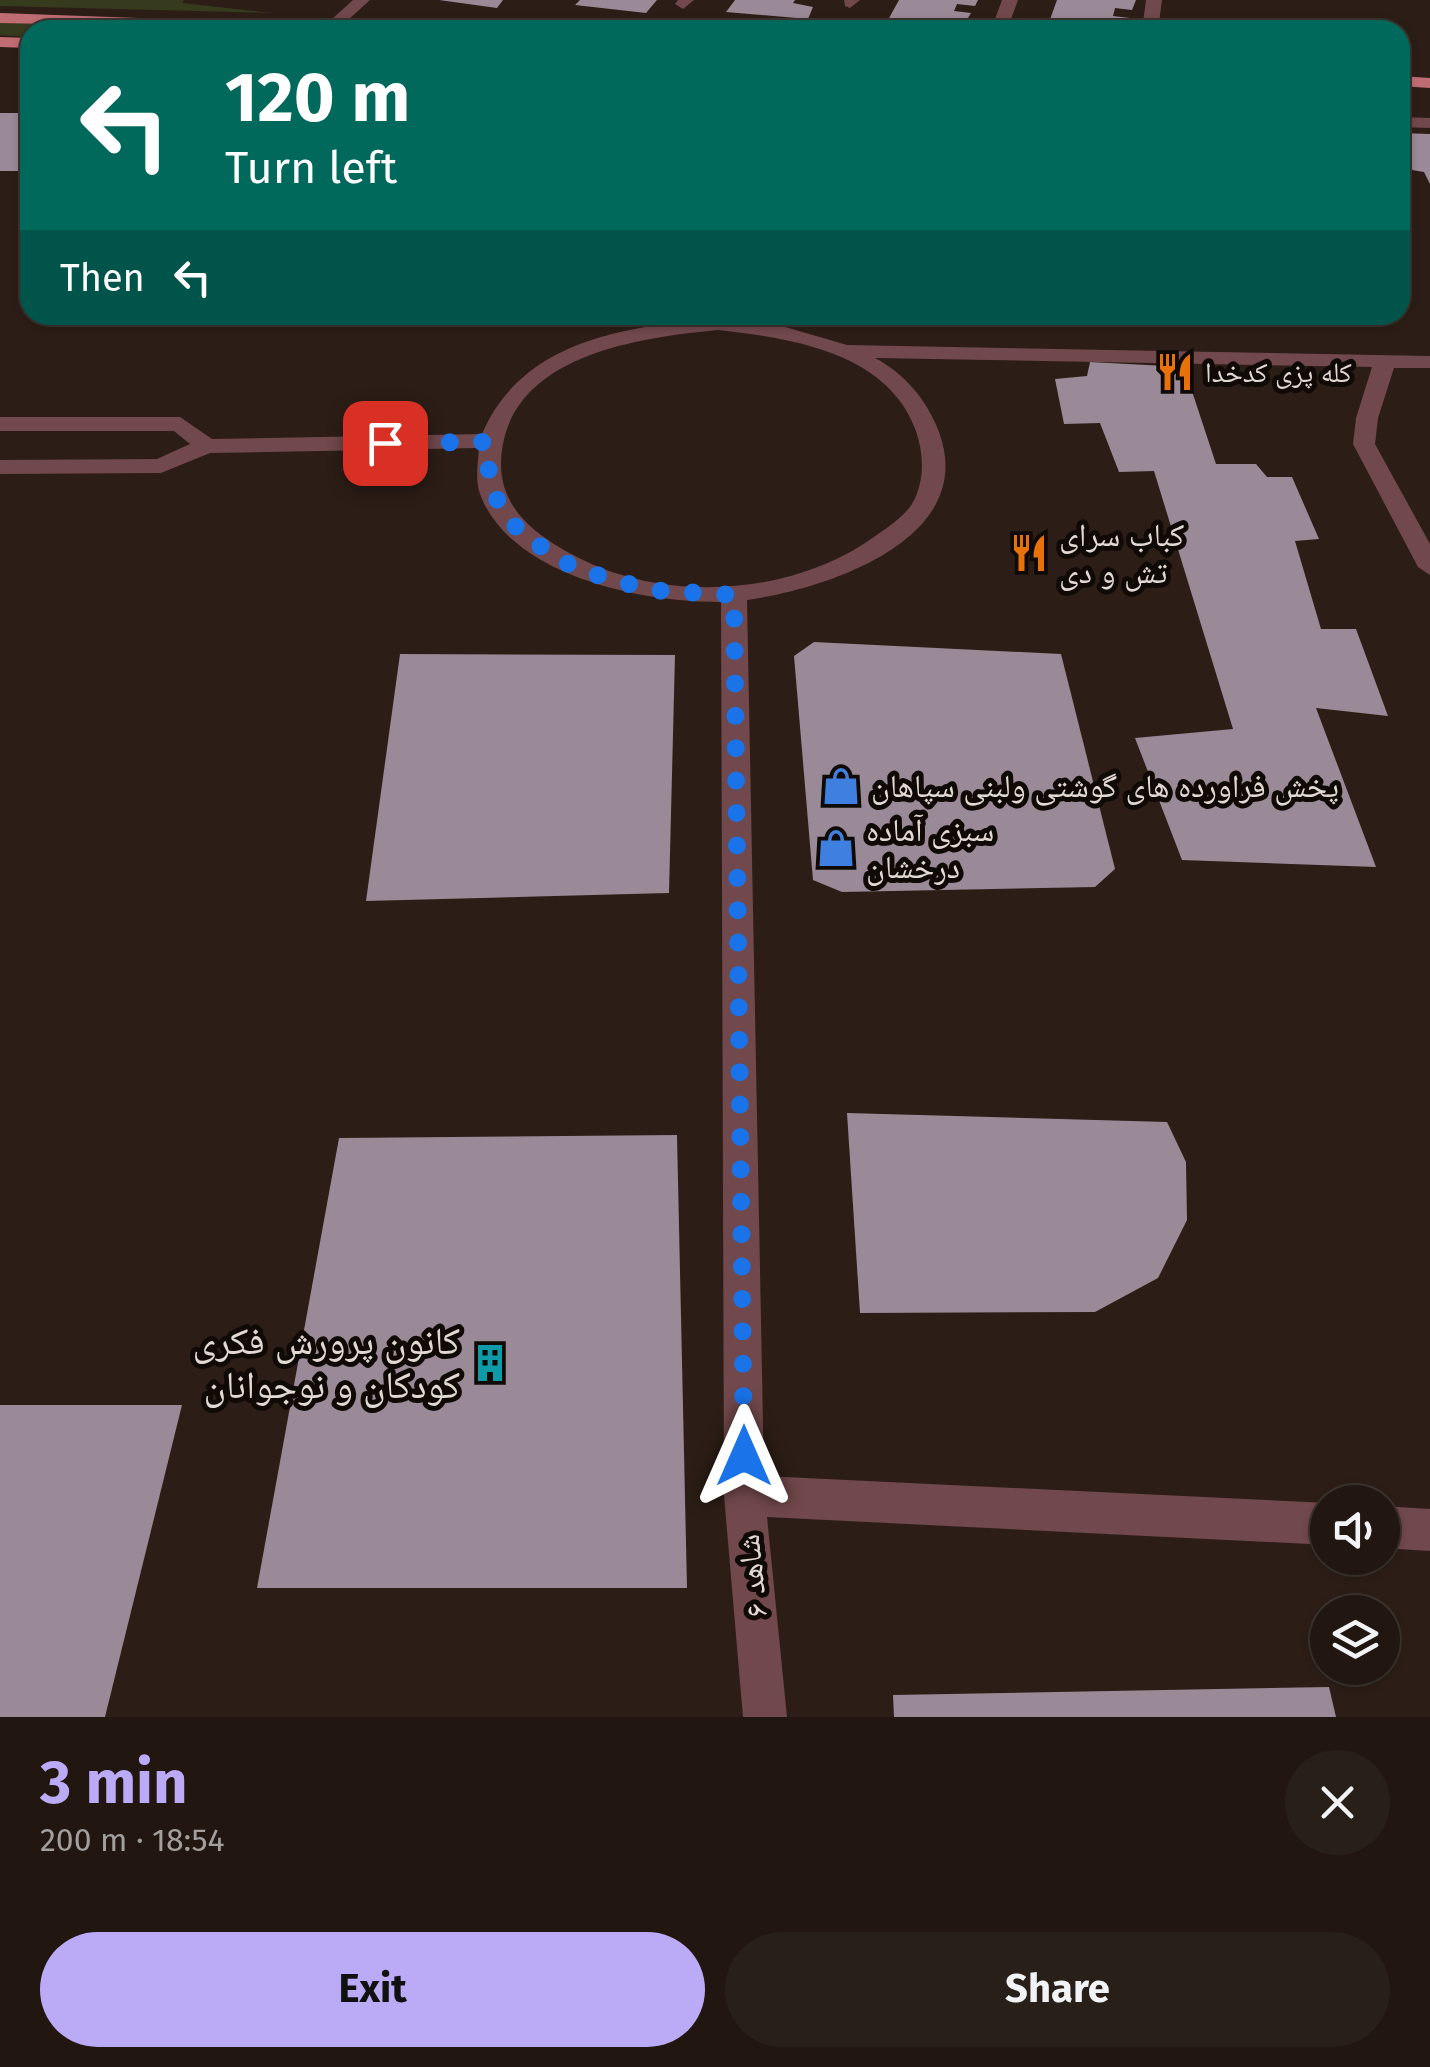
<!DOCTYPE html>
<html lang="en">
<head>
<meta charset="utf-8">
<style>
	body { margin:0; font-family:"Fira Sans","Noto Naskh Arabic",sans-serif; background:#291f19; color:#f1f3f6; height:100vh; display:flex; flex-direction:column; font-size:38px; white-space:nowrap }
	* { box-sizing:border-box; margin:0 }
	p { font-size:32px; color:#a29f9f }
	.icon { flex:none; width:55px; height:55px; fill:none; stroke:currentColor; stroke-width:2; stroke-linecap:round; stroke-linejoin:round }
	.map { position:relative; height:1717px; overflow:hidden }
	.drawer { display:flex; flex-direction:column; background:#211610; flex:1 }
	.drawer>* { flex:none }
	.guide { position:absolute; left:20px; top:20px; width:1390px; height:305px; border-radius:30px; box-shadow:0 2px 8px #0004,0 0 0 2px #3e3530; background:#00695c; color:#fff; overflow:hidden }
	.controls { position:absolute; left:1310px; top:1485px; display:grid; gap:20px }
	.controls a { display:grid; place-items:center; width:90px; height:90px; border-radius:50%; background:#211610; box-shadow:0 2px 8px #0004,0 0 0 2px #3e3530; font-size:50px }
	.pin { position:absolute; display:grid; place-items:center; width:85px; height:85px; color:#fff; margin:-42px; border-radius:20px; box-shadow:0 5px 15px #0006 }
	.me { position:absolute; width:110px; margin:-55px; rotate:0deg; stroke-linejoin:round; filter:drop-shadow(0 0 8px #0008) }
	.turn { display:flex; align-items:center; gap:35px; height:210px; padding:0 40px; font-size:45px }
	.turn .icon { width:130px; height:130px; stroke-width:2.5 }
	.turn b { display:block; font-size:70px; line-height:85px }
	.then { display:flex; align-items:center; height:95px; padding:0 40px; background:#0003; gap:20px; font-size:38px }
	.round { display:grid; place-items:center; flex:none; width:105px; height:105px; border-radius:52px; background:#291f19 }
	.head { display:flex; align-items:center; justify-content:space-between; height:170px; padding:0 40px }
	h1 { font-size:60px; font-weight:700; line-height:75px; color:#bbaaf6 }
	.primary-button { display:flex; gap:20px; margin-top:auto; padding:20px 40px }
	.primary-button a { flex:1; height:115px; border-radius:60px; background:#bbaaf6; color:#111; font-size:40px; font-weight:700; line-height:115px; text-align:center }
	.primary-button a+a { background:#291f19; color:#f1f3f6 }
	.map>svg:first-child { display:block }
	.green { fill:#373b1e }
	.building { fill:#9a8996 }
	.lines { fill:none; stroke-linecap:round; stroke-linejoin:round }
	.minor { fill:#71484b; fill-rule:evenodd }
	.major { fill:#c06c73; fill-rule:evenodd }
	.route { stroke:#1a73e8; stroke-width:18; stroke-dasharray:0 32.4 }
	.labels { text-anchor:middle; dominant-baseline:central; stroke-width:10; stroke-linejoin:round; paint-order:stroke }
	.far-poi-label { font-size:28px; fill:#e3d9d3; stroke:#100a06; text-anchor:start }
	.poi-label { font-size:32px; fill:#e3d9d3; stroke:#100a06; text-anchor:start }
	.street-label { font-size:32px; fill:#e3d9d3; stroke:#100a06 }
	.near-poi-label { font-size:38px; fill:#e3d9d3; stroke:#100a06; text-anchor:end }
</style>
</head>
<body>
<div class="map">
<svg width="1430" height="1717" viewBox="0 0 1430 1717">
	<rect width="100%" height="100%" fill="#2c1e16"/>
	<!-- green -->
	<g class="green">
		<path d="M 0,0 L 184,0 L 182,3 L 271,13 L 0,6 Z"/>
		<path d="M 0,22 L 195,30 L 30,30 L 30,37 L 0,35 Z"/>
	</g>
	<!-- building -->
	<g class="building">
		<path d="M 439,0 L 503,0 L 497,8 Z"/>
		<path d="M 580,0 L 657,0 L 646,13 L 575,5 Z"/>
		<path d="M 735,0 L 795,0 L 793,3 L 813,7 L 808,19 L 726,12 Z"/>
		<path d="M 899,0 L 978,0 L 975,6 L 957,4 L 954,11 L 971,13 L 962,28 L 888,20 Z"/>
		<path d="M 1057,0 L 1136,0 L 1132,10 L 1115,8 L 1113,16 L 1130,18 L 1125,30 L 1048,25 Z"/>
		<rect x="0" y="113" width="30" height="58"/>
		<path d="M 1400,133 L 1430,134 L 1430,184 L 1424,172 L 1400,168 Z"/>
		<path d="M 1090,362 L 1184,367 L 1216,464 L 1256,464 L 1267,477 L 1292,477 L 1319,539 L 1295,541 L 1321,629 L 1356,629 L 1388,716 L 1316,708 L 1376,867 L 1182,860 L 1135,738 L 1233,729 L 1154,471 L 1119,472 L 1100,423 L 1064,424 L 1055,379 L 1087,376 Z"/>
		<path d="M 814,642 L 1061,654 L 1115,869 L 1095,887 L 842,892 L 813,880 L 794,656 Z"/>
		<path d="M 400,654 L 675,655 L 669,893 L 366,901 Z"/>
		<path d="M 847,1113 L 1167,1122 L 1186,1162 L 1187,1220 L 1158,1278 L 1095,1312 L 860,1313 Z"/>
		<path d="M 677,1135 L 687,1588 L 257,1588 L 339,1138 Z"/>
		<path d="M 0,1405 L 182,1405 L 105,1717 L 0,1717 Z"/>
		<path d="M 1329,1687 L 1336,1717 L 894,1717 L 893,1695 Z"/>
	</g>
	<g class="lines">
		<!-- minor -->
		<g class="minor">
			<path d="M 353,0 L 370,0 L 337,30 L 320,30 Z"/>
			<path d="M 678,0 L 694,0 L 683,9 L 675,4 Z"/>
			<path d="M 844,0 L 860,0 L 850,8 L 845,6 Z"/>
			<path d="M 1002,0 L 1018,0 L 1011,19 L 1003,24 L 995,19 Z"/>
			<path d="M 1146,0 L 1162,0 L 1158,30 L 1142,30 Z"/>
			<path d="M 1400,117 L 1430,118 L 1430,128 L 1400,127 Z"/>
			<path d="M 718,318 L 782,326 L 847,345 L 1430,356 L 1430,368 L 1394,368 L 1378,418 L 1375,444 L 1430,544 L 1430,575 L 1418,567 L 1353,444 L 1356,418 L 1372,367 L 875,358 C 905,374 927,400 939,432 C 979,540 825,589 747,600 L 764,1476 L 1328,1503 L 1328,1545 L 767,1517 L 787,1717 L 743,1717 L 724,1495 L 721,602 C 645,603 511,577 480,494 C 475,480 478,463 479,448 L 210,453 L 161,473 L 0,474 L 0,460 L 157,459 L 190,444 L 174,431 L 0,431 L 0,417 L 180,417 L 212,439 L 482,434 C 523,339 626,327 718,318 ZM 718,330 C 790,338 888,352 916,431 C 924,455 925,481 912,504 C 904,516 890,526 878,534 C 798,594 673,604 583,560 C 541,539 500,512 501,462 C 505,356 635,338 718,330 Z"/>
			<path d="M 1382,1506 L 1430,1509 L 1430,1551 L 1382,1548 Z"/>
		</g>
		<!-- major -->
		<g class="major">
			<path d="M 0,13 L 336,25 L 344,30 L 0,23 Z"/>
			<path d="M 0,37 L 30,38 L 30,48 L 0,47 Z"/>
			<path d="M 1400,76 L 1430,78 L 1430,88 L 1400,86 Z"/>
		</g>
	</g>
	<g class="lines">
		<!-- route -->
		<path class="route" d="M 385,443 L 487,442 L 490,489 L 520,533 L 576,569 L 650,590 L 734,595 L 744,1456"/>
	</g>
	<!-- icons -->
	<defs>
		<g id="restaurant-bare" transform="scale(3)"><path d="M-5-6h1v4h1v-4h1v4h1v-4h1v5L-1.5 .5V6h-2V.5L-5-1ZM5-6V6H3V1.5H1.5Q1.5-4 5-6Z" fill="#e8710a" stroke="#100a06" stroke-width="2.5" paint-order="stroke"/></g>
		<g id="shop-bare" transform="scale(3)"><path d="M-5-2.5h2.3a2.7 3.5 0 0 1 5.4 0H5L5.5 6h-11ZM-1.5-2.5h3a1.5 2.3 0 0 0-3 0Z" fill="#3f7fe0" stroke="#100a06" stroke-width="2.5" paint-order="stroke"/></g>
		<g id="building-bare" transform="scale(3)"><path d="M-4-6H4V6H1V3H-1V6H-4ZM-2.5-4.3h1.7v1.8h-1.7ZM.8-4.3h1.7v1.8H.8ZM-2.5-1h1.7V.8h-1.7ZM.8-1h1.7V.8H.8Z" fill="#0f9aa8" stroke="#100a06" stroke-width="2.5" paint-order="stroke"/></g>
	</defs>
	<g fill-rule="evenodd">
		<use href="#restaurant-bare" x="1175" y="372"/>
		<use href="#restaurant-bare" x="1029" y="553"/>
		<use href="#shop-bare" x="841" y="786"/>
		<use href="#shop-bare" x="836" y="848"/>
		<use href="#building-bare" x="490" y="1363"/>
	</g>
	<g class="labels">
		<!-- far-poi labels -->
		<g class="far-poi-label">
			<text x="1205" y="372">کله پزی کدخدا</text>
		</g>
		<!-- poi labels -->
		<g class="poi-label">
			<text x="1059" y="535">کباب سرای<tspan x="1059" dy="37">تش و دی</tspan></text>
			<text x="871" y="786">پخش فراورده های گوشتی ولبنی سپاهان</text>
			<text x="866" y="830">سبزی آماده<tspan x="866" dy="37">درخشان</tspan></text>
		</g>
		<!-- street labels -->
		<g class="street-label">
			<text transform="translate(752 1576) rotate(-96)">شاهد ۶</text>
		</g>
		<!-- near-poi labels -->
		<g class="near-poi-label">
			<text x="460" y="1341">کانون پرورش فکری<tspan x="460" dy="44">کودکان و نوجوانان</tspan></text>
		</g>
	</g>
</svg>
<div class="controls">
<a><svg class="icon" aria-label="sound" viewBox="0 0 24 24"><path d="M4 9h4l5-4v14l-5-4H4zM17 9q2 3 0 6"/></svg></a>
<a><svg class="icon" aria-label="layers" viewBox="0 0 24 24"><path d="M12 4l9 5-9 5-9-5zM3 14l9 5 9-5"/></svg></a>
</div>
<div class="pin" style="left:385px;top:443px;background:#d93025"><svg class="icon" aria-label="arrive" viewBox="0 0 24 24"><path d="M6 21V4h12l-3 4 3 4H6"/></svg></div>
<svg class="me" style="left:744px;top:1456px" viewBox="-20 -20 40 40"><path d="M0-17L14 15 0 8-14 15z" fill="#1a73e8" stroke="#fff" stroke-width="4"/></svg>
<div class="guide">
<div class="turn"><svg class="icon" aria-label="left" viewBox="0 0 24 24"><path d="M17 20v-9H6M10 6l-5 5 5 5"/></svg><div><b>120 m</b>Turn left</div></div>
<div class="then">Then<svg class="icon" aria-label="left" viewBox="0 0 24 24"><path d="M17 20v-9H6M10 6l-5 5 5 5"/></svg></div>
</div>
</div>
<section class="drawer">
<div class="head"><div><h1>3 min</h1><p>200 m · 18:54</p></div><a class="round"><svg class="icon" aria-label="close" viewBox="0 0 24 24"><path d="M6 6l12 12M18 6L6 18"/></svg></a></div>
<div class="primary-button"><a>Exit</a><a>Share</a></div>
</section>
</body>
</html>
